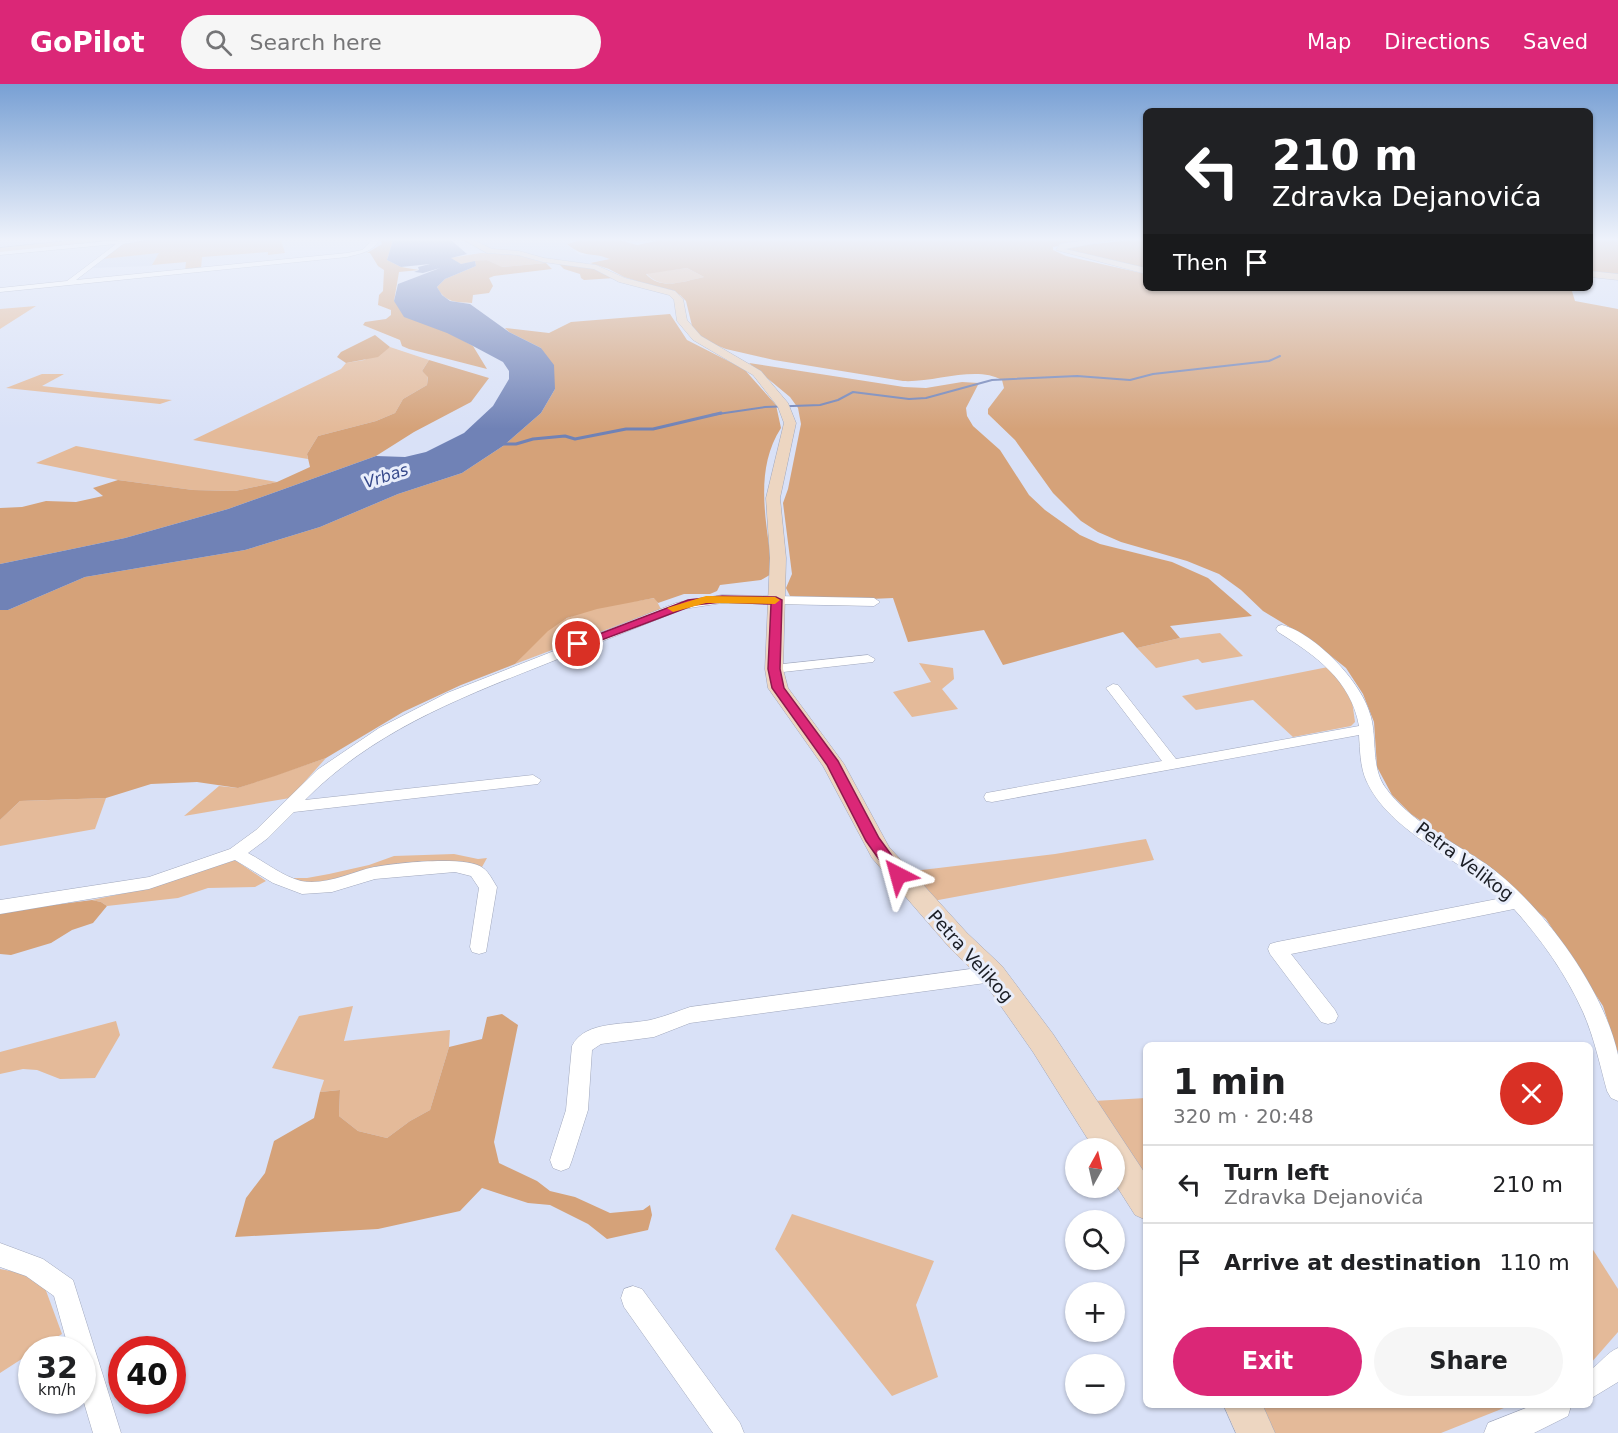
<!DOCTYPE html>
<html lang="en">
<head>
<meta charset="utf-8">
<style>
	body { margin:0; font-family:"DejaVu Sans",sans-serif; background:#f6f6f6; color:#202124; height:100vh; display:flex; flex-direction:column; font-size:22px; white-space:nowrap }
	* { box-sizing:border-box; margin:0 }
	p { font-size:20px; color:#757577 }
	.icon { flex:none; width:33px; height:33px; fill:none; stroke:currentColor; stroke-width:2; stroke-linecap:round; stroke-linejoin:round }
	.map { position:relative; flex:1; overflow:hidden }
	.panel { position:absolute; left:1143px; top:958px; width:450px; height:366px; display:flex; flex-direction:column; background:#fff; border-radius:9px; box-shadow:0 2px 4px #0004 }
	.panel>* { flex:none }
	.guide { position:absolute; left:1143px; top:24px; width:450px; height:183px; border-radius:9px; box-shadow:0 2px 4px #0004; background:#202124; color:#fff; overflow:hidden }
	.needle { width:39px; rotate:8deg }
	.controls { position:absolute; left:1065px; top:1054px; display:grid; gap:12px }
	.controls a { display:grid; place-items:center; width:60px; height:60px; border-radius:50%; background:#fff; box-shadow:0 2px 4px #0004; font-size:30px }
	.speed { position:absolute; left:18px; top:1252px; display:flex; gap:12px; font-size:30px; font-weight:700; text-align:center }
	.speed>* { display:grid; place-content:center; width:78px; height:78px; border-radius:50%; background:#fff; box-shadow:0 2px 4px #0004; line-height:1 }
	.speed small { font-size:15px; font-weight:400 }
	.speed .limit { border:9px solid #d22; background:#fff; color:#111 }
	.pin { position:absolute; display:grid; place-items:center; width:51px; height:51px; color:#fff; margin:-26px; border:3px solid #fff; border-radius:50%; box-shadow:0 2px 6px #0007 }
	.me { position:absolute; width:66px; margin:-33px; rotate:321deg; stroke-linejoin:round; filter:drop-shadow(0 0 4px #0008) }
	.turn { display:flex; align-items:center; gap:21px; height:126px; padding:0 30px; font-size:27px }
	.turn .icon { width:78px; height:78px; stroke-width:2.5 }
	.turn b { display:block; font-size:42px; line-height:51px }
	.then { display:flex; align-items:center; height:57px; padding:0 30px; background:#0003; gap:12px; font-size:22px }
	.round { display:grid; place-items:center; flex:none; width:63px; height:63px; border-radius:32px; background:#f6f6f6 }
	.headline { display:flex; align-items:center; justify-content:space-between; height:102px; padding:0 30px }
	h1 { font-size:36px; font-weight:700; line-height:45px }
	.primary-button { display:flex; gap:12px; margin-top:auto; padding:12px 30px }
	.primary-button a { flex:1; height:69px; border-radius:36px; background:#db2777; color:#fff; font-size:24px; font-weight:700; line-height:69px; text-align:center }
	.primary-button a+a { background:#f6f6f6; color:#202124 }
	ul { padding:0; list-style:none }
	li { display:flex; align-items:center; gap:18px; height:78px; padding:0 30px; border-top:2px solid #e0e0e0 }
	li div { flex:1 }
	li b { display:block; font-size:22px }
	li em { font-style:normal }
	header { display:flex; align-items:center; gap:36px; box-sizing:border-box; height:84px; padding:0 30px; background:#db2777; color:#fff }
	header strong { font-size:28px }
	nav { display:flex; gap:33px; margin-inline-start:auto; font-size:21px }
	.search { width:420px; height:54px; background:#f6f6f6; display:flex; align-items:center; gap:15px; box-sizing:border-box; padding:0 21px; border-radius:33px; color:#757577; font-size:22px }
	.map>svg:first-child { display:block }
	.built { fill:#c8d3ef }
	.green { fill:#e4ba99 }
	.forest { fill:#d5a279; fill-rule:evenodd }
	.water { fill:#7082b6 }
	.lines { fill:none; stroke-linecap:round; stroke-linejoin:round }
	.stream-far1 { stroke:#7082b6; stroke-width:2 }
	.stream { stroke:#7082b6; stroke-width:3 }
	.street-casing { stroke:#a1a8bd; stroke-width:1 }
	.secondary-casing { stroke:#a1a8bd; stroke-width:1 }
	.street { fill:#fff; fill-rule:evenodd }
	.secondary { fill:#edd6c1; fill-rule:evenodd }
	.route { fill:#db2777; stroke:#8e194d; stroke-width:1.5 }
	.slow { fill:#f59e0b }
	.labels { text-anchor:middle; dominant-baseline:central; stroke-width:6; stroke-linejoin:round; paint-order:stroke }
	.far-water-label { font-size:16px; font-style:italic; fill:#35488a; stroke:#e9eefb }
	.street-label { font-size:18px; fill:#1a1d24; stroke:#e9eefb }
</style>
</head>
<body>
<header>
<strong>GoPilot</strong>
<div class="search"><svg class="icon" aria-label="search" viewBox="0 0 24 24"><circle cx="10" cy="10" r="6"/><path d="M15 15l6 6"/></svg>Search here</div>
<nav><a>Map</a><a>Directions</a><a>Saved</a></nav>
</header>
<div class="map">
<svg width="1618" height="1349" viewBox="0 0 1618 1349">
	<rect width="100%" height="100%" fill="#d9e1f7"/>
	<!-- built -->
	<g class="built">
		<path d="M 467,156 L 579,156 L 566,160 L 580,171 L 597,170 L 610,175 L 581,180 L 551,178 L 527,170 L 490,167 Z"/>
		<path d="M 159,169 L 152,182 L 89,184 L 100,175 Z"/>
	</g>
	<!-- green -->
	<g class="green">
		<path d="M 146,156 L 281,156 L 285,169 L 268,171 L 268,168 L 202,173 L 201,185 L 185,187 L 186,178 L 152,181 L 159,169 L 102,175 L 121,160 Z"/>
		<path d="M 481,169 L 517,171 L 546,179 L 501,183 L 487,176 L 461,180 L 450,174 Z"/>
		<path d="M 687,184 L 704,193 C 684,197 661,207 646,189 Z"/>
		<path d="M 36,222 L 0,245 L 0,225 Z"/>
		<path d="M 390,263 L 429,276 L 422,287 L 428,292 L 427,301 L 403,315 L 395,329 L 376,337 L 318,352 L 307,370 L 308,375 L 193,356 L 341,285 L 346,279 L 364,276 Z"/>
		<path d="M 42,290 L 64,290 L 42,302 L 172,316 L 160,320 L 6,304 Z"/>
		<path d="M 76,362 L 277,398 L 235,407 L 193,406 L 118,396 L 36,379 Z"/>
		<path d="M 655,514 L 661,525 L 515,580 C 526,569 536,556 548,546 C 577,523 619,520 655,514 Z"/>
		<path d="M 1220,549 L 1243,572 L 1202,579 L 1198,575 L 1156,584 L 1137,564 L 1180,554 Z"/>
		<path d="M 919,579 L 953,584 L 954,595 L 942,605 L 958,625 L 912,633 L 893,608 L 931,598 Z"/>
		<path d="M 1328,583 L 1351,610 L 1355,638 L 1351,642 L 1293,653 L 1253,616 L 1196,626 L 1182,612 Z"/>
		<path d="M 326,674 L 290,714 L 184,732 L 219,702 L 238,704 Z"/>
		<path d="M 106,714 L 95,745 L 0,762 L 0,736 L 20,717 Z"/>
		<path d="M 1146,755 L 1154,776 L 933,817 L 905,788 L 1055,770 Z"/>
		<path d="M 454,770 L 478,775 L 487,774 L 482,783 L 461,778 L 304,800 L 291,794 L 307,794 L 329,790 L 369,781 L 394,772 Z"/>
		<path d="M 235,776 L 266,797 L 255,803 L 208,804 L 178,814 L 107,822 L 101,818 L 92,816 L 149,804 Z"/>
		<path d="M 353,922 L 344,957 L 450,946 L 449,963 L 430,1026 L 410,1037 L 387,1054 L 358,1047 L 339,1032 L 340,1006 L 320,1008 L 324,996 L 272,984 L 299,932 Z"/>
		<path d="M 116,937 L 120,951 L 95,994 L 60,995 L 37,986 L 23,985 L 0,990 L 0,968 Z"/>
		<path d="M 1146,1014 L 1146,1094 L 1094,1017 Z"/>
		<path d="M 792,1130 L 934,1177 L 916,1221 L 938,1293 L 892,1312 L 775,1165 Z"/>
		<path d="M 1590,1161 L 1618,1205 L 1618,1248 L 1590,1280 Z"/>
		<path d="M 0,1185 L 21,1189 L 45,1204 L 62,1250 L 36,1266 L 32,1266 L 31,1269 L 0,1289 Z"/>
		<path d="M 1262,1322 L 1509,1322 L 1441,1349 L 1274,1349 Z"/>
	</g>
	<!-- forest -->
	<g class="forest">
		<path d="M 380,156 L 393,156 L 387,176 L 401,183 L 419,186 L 399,188 L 394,217 L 473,262 L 487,285 L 409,265 L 402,262 L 400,256 L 363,241 L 365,238 L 386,235 L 391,231 L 391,226 L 378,221 L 379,211 L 383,207 L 384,186 L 378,182 L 370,169 L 367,169 L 382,160 Z"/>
		<path d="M 581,156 L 619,156 L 637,161 L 661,156 L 1089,156 L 1053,163 L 1053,166 L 1066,172 L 1146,190 L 1146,204 L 1571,204 L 1575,217 L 1618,225 L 1618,969 L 1603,922 L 1546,835 L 1497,790 L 1411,730 L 1392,711 L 1377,683 L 1374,638 L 1363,610 L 1346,584 L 1311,556 L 1263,527 L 1241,506 L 1219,490 L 1187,477 L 1121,458 L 1098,448 L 1081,437 L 1053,409 L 1015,356 L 988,330 L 988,325 L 1004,304 L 1002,296 C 976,281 933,299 903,297 L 774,276 L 726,265 L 703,256 L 693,246 L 686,217 L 680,211 L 624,193 L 609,185 L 590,179 L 610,175 C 589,167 586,175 567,160 ZM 687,184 L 704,193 C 684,197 661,207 646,190 Z"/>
		<path d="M 1131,156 L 1146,156 L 1146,186 L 1064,166 L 1066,163 Z"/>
		<path d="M 1590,156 L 1618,156 L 1618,192 L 1590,189 Z"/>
		<path d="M 487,176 L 502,183 L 546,179 L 552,185 L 494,192 L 489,194 L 493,202 L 489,209 L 473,211 L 472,219 C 456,218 445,219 437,203 L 445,195 L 476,182 L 475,177 Z"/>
		<path d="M 559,180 L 593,184 L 615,194 L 584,196 L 581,194 L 580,190 L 564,185 Z"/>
		<path d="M 670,230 L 687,256 L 744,285 L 776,321 L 781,344 C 753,387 767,442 773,489 L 761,496 L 720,501 L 717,507 L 710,510 L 684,510 L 658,519 L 654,514 L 597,525 L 567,534 L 548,547 L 515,580 L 461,601 L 403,628 L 326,674 L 275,692 L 238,704 L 197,698 L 151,700 L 106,714 L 20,717 L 0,736 L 0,526 L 8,526 L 85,493 L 245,466 L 320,443 L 398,410 L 462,389 L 503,362 L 541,329 L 555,305 L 541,264 L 509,248 L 505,244 L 549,249 L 571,238 Z"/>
		<path d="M 375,251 L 390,263 L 378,273 L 346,279 L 337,273 L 341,268 Z"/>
		<path d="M 429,276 L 489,294 L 471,318 L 414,348 L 376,372 L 228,425 L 125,454 L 0,480 L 0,424 L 22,423 L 46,417 L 76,418 L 103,412 L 93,404 L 118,396 L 193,406 L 235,407 L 277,398 L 310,383 L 307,370 L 318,352 L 376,337 L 395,329 L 403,315 L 427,301 L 428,293 L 422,287 Z"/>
		<path d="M 749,279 L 904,303 L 926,304 L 962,298 L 979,299 L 966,324 L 967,332 L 973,342 L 1000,366 L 1029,411 L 1045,426 L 1080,451 L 1100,460 L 1172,478 L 1208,494 L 1252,532 L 1170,542 L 1180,554 L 1137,564 L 1123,548 L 1003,581 L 984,546 L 908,558 L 893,514 L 848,516 L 790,512 L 786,504 L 792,490 L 783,419 L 788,405 L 801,340 L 798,324 L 790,313 Z"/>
		<path d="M 92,816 L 101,818 L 107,822 L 93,839 L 72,846 L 51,859 L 11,871 L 0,870 L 0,828 Z"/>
		<path d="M 502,930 L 518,941 L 494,1058 L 499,1079 L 537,1097 L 550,1107 L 575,1113 L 610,1129 L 643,1126 L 650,1121 L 652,1131 L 648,1146 L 607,1155 L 588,1140 L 550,1121 L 528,1119 L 482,1104 L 460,1127 L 378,1145 L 235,1153 L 246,1114 L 265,1089 L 274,1057 L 314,1034 L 320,1008 L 340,1006 L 339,1032 L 358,1047 L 387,1054 L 410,1037 L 430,1026 L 449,963 L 482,955 L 487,933 Z"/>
	</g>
	<!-- water -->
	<path class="water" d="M 393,156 L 451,156 L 467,170 L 451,174 L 461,180 L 475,177 L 476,182 L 445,195 L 437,203 L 442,211 L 450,217 L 470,220 L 509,248 L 541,264 L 554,281 L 555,305 L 541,329 L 503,362 L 462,389 L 398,410 L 320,443 L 245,466 L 85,493 L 8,526 L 0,526 L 0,480 L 125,454 L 228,425 L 376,372 L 405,373 L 426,368 L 464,349 L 493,322 L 509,295 L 509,287 L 503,278 L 473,262 L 447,249 L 404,233 L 394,217 L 398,200 L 440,184 L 423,189 L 414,188 L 419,186 L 418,183 L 430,180 L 401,183 L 387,176 Z"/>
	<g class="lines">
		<!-- stream-far1 -->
		<path class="stream-far1" d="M 711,331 L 765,323 L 820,321 L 838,316 L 853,308 L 909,315 L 926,314 L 992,296 L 1077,292 L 1130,296 L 1153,290 L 1269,277 L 1280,272"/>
		<!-- stream -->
		<path class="stream" d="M 500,360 L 516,360 L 533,355 L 565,352 L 575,355 L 626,345 L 653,345 L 721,329"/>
		<!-- street casing -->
		<g class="street-casing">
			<g id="street">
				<path d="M 121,156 L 147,156 L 123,160 L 76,196 L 347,169 L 362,166 L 373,156 L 379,156 C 374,168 358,170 347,173 L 0,208 L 0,204 L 67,197 L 116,160 L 0,171 L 0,167 Z"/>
				<path d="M 722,511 L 874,514 L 880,518 L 874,522 L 722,519 L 683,525 C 635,544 586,564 538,583 C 454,616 370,650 305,716 L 533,691 L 541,696 L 538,700 L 294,728 L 268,754 L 248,769 C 265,778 282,792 301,797 C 325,802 351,788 374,783 C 394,779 468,771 483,784 C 489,788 493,797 497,803 L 486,868 L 479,870 L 472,868 L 470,863 L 479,804 L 471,792 L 455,788 L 375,795 L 332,808 L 302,810 L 273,799 L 235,776 L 149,805 L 0,830 L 0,816 L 149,793 L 230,765 L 256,746 L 317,686 L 379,644 L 447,609 L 676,519 Z"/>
				<path d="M 1282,541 C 1315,549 1363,599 1371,633 C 1377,656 1371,683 1385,703 C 1410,738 1452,757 1486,780 C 1541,819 1604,904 1618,971 C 1618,985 1618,1002 1618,1017 L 1611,1014 L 1607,1007 C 1600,981 1594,953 1583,928 C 1566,890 1541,855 1514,825 L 1291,870 L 1335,926 L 1338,932 L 1335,938 L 1328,940 L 1321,938 L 1270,870 L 1268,865 L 1270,860 L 1277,858 L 1502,814 C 1462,775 1389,749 1366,696 C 1360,682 1360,666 1359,651 L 992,718 L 986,717 L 984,713 L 986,709 L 992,708 L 1162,677 L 1106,604 L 1113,600 L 1118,601 L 1176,675 L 1359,642 C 1351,596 1315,571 1278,548 L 1276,545 L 1278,542 Z"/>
				<path d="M 868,571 L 875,575 L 873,578 L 774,589 L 767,585 L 774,581 Z"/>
				<path d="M 993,882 L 1000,885 L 1002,890 L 1000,895 L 993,898 L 690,939 L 654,953 L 601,960 L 592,966 L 588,1026 L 572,1076 L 569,1084 L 561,1087 L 553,1084 L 550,1076 L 566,1026 L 572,962 C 585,935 629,942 654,935 C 666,932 678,927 690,923 Z"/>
				<path d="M 0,1159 L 43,1175 L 73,1196 L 121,1349 L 93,1349 L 82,1312 L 82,1266 L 69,1266 L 54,1212 L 26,1192 L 0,1183 Z"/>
				<path d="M 633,1202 L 642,1205 L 740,1339 L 744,1349 L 713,1349 L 624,1223 L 621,1214 L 624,1205 Z"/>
				<path d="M 1618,1264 L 1618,1298 L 1590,1315 L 1590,1286 C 1601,1279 1606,1269 1618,1264 Z"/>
				<path d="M 1531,1322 L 1571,1322 L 1568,1332 L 1534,1349 L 1484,1349 L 1488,1339 Z"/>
			</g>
		</g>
		<!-- secondary casing -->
		<g class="secondary-casing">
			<g id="secondary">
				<path d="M 76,156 L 108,156 L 0,168 L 0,164 Z"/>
				<path d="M 464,156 L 474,156 L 492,165 L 519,167 L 544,174 L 596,181 L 625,194 L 675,207 L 683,215 L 687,236 L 701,252 L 761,287 L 788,319 L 796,339 L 780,414 L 786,474 L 783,585 L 788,604 L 844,680 L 889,763 L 967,849 L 1002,882 L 1053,950 L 1146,1091 L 1146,1136 L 1135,1131 L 1114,1098 L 1114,1065 L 1094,1065 L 1033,968 L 984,898 L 949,863 L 872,774 L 823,682 L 768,604 L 765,585 L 770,474 L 766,414 L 784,339 L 778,323 L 753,291 L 693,256 L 677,237 L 674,216 L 669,211 L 619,198 L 594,185 L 543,178 L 518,171 L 487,169 Z"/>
				<path d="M 1088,156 L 1113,156 L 1065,165 L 1146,184 L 1146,190 L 1056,166 L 1060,160 Z"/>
				<path d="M 1590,187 L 1618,190 L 1618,196 L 1590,193 Z"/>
				<path d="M 1224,1322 L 1263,1322 L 1275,1349 L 1236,1349 Z"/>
			</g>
		</g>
		<!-- street -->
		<use href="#street" class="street"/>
		<!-- secondary -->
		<use href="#secondary" class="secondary"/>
	</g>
	<!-- sky -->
	<linearGradient id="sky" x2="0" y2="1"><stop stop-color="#78a0d4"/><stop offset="0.45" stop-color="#eef2fb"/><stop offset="1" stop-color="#eef2fb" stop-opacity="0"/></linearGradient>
	<rect width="1618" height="345" fill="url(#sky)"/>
	<!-- route -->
	<path class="route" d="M 722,512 L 776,513 L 782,516 L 780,585 L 784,604 L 838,677 L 879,754 L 906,791 L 904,795 L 893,795 L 866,757 L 827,681 L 772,604 L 768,585 L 771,520 L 722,518 L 694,521 L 583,563 L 574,563 L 573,560 L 688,516 Z"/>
	<!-- slow -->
	<path class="slow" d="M 706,512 L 775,513 L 780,516 L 775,520 L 706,519 L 673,528 L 667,524 Z"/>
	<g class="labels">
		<!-- far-water labels -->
		<g class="far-water-label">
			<text transform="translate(386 392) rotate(-18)">Vrbas</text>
		</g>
		<!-- street labels -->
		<g class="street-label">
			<text transform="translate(1465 777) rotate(37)">Petra Velikog</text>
			<text transform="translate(971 872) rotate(48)">Petra Velikog</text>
		</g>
	</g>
</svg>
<div class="controls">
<a><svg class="needle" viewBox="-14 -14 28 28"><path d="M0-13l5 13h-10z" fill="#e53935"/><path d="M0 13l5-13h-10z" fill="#757577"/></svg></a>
<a><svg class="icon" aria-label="search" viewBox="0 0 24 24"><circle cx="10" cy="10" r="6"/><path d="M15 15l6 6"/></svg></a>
<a>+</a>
<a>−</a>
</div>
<div class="speed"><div>32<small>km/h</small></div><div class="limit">40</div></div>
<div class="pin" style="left:578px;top:560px;background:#d93025"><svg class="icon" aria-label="arrive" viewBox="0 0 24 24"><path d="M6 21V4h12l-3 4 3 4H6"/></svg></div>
<svg class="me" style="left:898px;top:791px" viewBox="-20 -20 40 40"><path d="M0-17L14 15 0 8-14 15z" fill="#db2777" stroke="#fff" stroke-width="4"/></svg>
<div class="guide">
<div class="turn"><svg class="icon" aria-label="left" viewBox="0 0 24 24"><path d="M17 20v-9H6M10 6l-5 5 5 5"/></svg><div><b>210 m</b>Zdravka Dejanovića</div></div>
<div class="then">Then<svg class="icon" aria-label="arrive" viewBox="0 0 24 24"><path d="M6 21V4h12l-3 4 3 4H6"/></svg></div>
</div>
<section class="panel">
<div class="headline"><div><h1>1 min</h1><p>320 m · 20:48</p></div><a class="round" style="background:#d93025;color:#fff"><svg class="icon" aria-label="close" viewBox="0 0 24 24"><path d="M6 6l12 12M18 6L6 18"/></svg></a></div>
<ul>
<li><svg class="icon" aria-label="left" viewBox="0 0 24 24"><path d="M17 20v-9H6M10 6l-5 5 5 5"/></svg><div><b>Turn left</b><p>Zdravka Dejanovića</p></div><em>210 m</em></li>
<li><svg class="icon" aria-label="arrive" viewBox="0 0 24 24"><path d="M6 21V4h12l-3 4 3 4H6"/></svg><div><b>Arrive at destination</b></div><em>110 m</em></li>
</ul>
<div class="primary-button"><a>Exit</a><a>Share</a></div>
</section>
</div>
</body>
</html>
